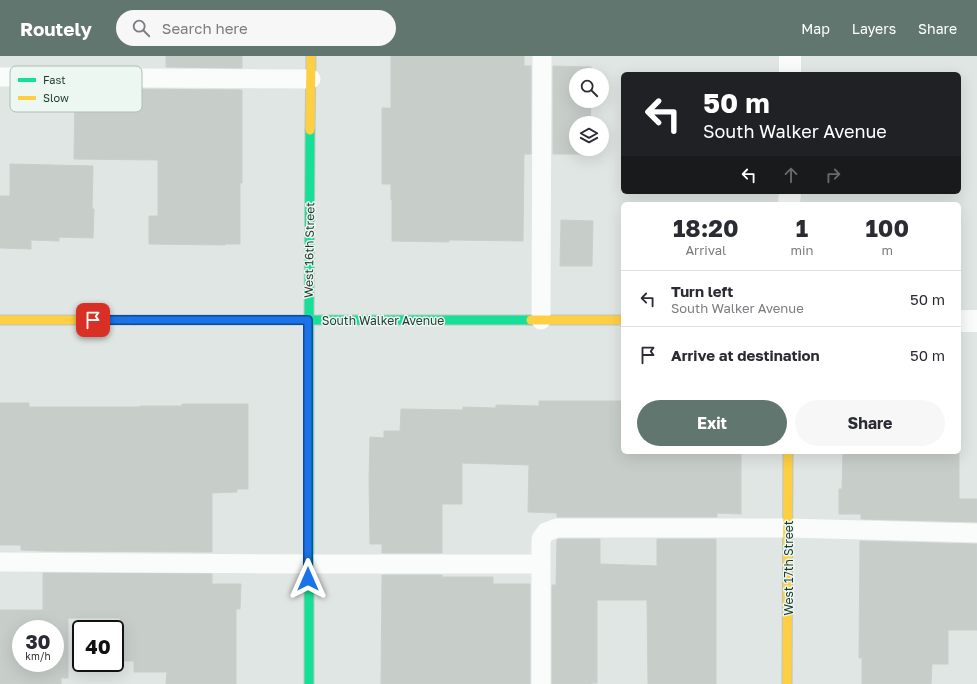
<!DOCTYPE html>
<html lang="en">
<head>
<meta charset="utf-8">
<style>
	body { margin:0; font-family:"Golos Text",sans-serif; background:#f7f7f7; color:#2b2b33; height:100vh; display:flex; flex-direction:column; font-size:15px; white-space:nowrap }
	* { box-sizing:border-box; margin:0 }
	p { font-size:13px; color:#7c7c81 }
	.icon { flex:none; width:22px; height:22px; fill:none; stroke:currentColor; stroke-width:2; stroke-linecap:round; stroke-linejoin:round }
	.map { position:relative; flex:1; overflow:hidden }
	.details { position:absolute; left:621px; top:146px; width:340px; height:252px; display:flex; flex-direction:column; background:#fff; border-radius:6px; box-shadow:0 4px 16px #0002 }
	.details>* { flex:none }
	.hud { position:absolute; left:621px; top:16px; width:340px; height:122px; border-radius:6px; box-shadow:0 4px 16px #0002; background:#202124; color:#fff; overflow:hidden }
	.tools { position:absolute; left:569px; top:12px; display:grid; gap:8px }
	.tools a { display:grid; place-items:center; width:40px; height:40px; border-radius:50%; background:#fff; box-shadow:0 4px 16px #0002; font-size:20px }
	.speed { position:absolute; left:12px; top:564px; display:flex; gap:8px; font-size:20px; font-weight:700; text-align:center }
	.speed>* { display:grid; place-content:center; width:52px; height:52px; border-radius:50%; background:#fff; box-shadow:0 4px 16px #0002; line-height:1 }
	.speed small { font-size:10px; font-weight:400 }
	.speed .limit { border:2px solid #111; border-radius:6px; background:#fff; color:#111 }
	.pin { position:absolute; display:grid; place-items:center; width:34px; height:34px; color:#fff; margin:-17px; border-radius:8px; box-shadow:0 2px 6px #0006 }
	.me { position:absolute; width:44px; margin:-22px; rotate:0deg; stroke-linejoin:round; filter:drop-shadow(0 0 3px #0008) }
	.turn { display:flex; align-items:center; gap:14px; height:84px; padding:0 16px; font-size:18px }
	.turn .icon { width:52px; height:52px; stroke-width:2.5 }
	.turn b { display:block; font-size:28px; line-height:34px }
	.lanes { display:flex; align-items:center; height:38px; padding:0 16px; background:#0003; justify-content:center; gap:20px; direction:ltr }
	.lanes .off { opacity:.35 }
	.eta { display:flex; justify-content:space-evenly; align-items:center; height:68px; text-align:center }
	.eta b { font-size:24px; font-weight:700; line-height:28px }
	.action { display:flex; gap:8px; margin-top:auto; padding:8px 16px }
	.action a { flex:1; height:46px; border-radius:24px; background:#61766f; color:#fff; font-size:16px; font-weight:700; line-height:46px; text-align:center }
	.action a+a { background:#f7f7f7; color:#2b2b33 }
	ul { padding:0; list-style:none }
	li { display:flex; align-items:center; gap:12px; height:56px; padding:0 16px; border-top:1px solid #e1e1e2 }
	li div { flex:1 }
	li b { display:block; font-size:15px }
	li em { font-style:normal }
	header { display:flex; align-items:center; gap:24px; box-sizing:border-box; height:56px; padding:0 20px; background:#61766f; color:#fff }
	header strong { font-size:19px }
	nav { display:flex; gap:22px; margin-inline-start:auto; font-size:14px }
	.search { width:280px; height:36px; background:#f7f7f7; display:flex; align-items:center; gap:10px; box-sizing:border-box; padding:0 14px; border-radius:22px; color:#7c7c81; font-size:15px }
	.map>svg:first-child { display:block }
	.building { fill:#c7ceca; stroke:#c8cfcc; fill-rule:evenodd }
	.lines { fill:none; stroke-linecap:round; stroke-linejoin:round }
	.fast-casing { stroke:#bbc6c1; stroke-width:11 }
	.slow-casing { stroke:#bbc6c1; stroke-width:11 }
	.lane { stroke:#fafbfb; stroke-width:19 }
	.street { stroke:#fafbfb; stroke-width:22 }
	.fast { stroke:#16e098; stroke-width:9 }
	.slow { stroke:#ffcf43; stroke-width:9 }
	.route-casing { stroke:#114b97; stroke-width:10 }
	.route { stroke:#1a73e8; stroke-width:7 }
	.labels { text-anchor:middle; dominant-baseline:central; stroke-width:3; stroke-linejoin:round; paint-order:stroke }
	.street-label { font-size:12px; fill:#1d3a30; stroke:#ecf7f1 }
	.key { fill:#ecf7f1; stroke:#aebeb7; stroke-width:1 }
	.key-label { font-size:11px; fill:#1d3a30 }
</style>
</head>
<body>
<header>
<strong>Routely</strong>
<div class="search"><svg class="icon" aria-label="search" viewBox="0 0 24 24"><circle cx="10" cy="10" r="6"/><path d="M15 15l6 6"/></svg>Search here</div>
<nav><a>Map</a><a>Layers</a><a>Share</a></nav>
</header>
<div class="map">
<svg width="977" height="628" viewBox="0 0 977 628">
	<rect width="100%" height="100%" fill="#e0e6e3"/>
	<!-- building -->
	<g class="building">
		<path d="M 166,0 L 242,0 L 242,12 L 166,11 Z"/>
		<path d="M 391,0 L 524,0 L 524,10 L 531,10 L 531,98 L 524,98 L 523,185 L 449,184 L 449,186 L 392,185 L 392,144 L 391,144 L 391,128 L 382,128 L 382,52 L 391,52 Z"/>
		<path d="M 553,10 L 591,11 L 591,19 L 576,19 L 576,45 L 591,45 L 590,66 L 593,66 L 592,67 L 576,67 L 576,93 L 592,93 L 592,98 L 553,98 Z"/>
		<path d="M 135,33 L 242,34 L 242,127 L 240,127 L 240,188 L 225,188 L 225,189 L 149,188 L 149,160 L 158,160 L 158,104 L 74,103 L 75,39 L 111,39 L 111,38 L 126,38 L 126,36 L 135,36 Z"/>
		<path d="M 10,108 L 93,110 L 92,153 L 94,153 L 93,182 L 59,181 L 59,185 L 31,184 L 31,193 L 0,192 L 0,140 L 10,140 Z"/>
		<path d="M 561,164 L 593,165 L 592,210 L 560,210 Z"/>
		<path d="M 539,345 L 623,345 L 623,396 L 741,396 L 741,458 L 717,457 L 717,461 L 557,461 L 557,457 L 528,456 L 529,409 L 462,407 L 462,448 L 442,448 L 442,497 L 382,497 L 382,488 L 370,488 L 369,423 L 370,381 L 384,382 L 384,375 L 400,375 L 401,353 L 463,354 L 463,351 L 496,352 L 496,349 L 539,350 Z"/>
		<path d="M 0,347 L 29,347 L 29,351 L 140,351 L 140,350 L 182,350 L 182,348 L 248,348 L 248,433 L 237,433 L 237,436 L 212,437 L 212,496 L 43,495 L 21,494 L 21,489 L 0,489 Z"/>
		<path d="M 843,396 L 959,396 L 959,443 L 977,443 L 977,466 L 861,463 L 861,458 L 839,458 L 839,433 L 842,433 Z"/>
		<path d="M 559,483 L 600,483 L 600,508 L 657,510 L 657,483 L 716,483 L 716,628 L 648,628 L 647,544 L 597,544 L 597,627 L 591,627 L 591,628 L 552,628 L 552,529 L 556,529 L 557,484 Z"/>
		<path d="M 860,485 L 977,488 L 977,574 L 948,574 L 948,608 L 932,608 L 931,628 L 862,628 L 862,602 L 859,602 Z"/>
		<path d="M 43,517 L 212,518 L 212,528 L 241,528 L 240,553 L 236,553 L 236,628 L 166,628 L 167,616 L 134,616 L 134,605 L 120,605 L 120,562 L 68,562 L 68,622 L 61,622 L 61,628 L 0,628 L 0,554 L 43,554 ZM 21,573 L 55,573 L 55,607 L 21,607 Z"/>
		<path d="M 382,519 L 442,519 L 442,521 L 493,521 L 493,528 L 530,528 L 530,628 L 381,628 Z"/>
	</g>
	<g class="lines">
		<!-- fast casing -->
		<g class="fast-casing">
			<g id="fast">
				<path d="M 135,264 L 531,264"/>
				<path d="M 309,628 L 309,264 L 310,74"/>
			</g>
		</g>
		<!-- slow casing -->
		<g class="slow-casing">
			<g id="slow">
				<path d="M 310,74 L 311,0"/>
				<path d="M 0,264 L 135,264"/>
				<path d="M 531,264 L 623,264"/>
				<path d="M 787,628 L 788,396"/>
			</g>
		</g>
		<!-- lane -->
		<g class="lane">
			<path d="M 0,21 L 311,23"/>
			<path d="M 541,264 L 542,0"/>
			<path d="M 0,506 L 309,508 L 541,508"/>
			<path d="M 541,628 L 541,483 L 546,476 L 557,472 L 788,472 L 977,477"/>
		</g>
		<!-- street -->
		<g class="street">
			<path d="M 790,18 L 790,0"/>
			<path d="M 789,148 L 790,136"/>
			<path d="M 959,265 L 977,265"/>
		</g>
		<!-- fast -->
		<use href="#fast" class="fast"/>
		<!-- slow -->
		<use href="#slow" class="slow"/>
	</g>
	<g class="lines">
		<!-- route casing -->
		<g class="route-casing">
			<path id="route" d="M 93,264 L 308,264 L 308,523"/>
		</g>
		<!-- route -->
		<use href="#route" class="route"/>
	</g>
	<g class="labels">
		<!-- street labels -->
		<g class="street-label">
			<text transform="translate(309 194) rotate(-89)">West 16th Street</text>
			<text x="383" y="264">South Walker Avenue</text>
			<text transform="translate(788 512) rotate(-90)">West 17th Street</text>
		</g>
	</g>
	<!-- legend -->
	<rect x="10" y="10" width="132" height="46" rx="6" class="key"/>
	<rect x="18" y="22" width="18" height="4" fill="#16e098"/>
	<rect x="18" y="40" width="18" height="4" fill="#ffcf43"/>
	<g class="key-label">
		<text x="43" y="28">Fast</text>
		<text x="43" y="46">Slow</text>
	</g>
</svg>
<div class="tools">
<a><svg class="icon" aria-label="search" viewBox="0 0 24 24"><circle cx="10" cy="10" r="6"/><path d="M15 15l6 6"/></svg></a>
<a><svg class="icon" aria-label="layers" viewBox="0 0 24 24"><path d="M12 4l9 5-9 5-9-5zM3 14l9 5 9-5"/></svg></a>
</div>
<div class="speed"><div>30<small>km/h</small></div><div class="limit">40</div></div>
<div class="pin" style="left:93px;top:264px;background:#d93025"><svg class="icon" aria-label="arrive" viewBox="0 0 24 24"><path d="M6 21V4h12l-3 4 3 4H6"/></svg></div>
<svg class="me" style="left:308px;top:523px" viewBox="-20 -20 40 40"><path d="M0-17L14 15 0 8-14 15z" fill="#1a73e8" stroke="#fff" stroke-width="4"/></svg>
<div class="hud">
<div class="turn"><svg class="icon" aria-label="left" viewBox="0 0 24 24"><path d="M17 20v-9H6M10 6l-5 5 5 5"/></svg><div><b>50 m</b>South Walker Avenue</div></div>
<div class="lanes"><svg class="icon" aria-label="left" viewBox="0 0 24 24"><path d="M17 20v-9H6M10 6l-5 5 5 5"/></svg><svg class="icon off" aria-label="ahead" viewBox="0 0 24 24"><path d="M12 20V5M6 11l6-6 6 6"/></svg><svg class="icon off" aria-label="right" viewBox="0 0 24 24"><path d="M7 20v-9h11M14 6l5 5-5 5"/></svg></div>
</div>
<section class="details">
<div class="eta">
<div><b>18:20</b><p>Arrival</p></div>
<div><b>1</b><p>min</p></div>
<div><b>100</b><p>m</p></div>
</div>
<ul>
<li><svg class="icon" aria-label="left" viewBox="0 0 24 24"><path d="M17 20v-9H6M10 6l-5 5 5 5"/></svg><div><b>Turn left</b><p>South Walker Avenue</p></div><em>50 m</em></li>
<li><svg class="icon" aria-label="arrive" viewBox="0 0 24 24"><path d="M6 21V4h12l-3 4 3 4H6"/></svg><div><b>Arrive at destination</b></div><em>50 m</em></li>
</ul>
<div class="action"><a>Exit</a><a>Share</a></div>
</section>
</div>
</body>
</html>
